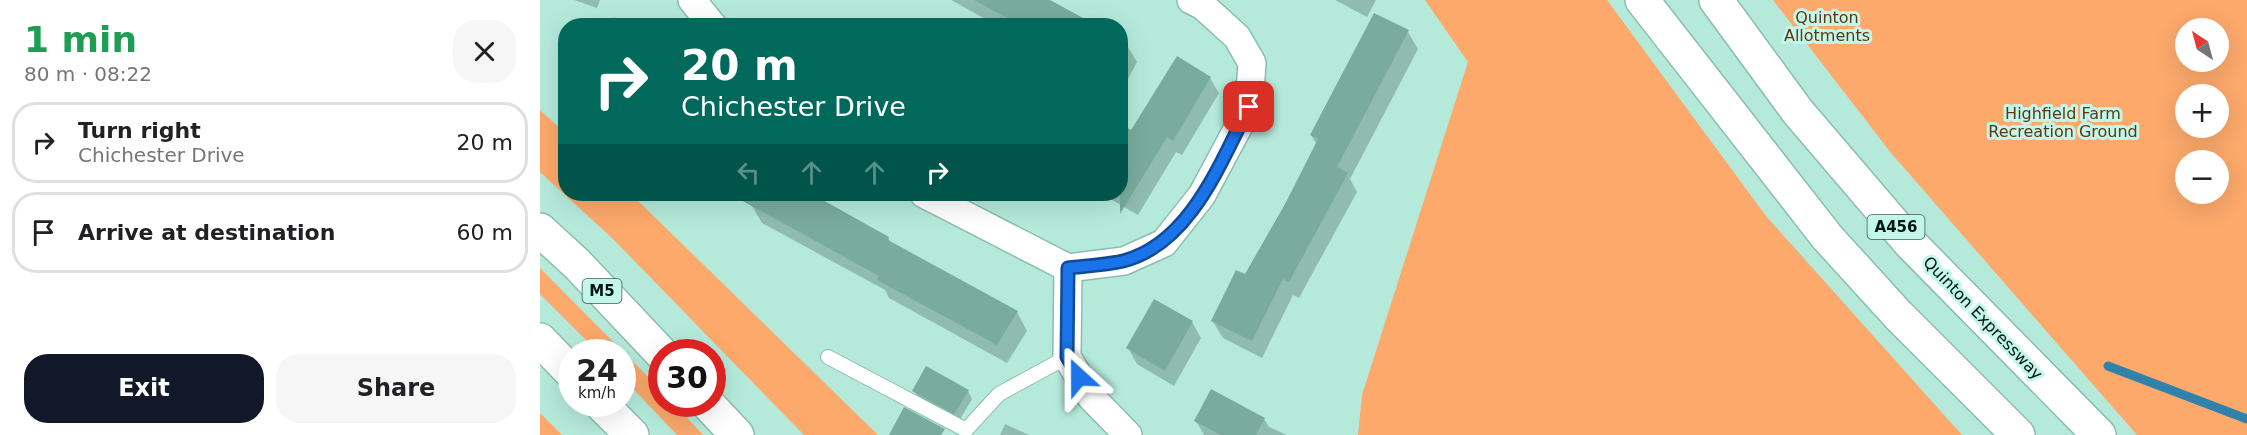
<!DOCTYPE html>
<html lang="en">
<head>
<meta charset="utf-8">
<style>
	body { margin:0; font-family:"DejaVu Sans",sans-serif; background:#f6f6f6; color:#202124; height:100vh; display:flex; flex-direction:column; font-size:22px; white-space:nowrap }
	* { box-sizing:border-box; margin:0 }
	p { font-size:20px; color:#757577 }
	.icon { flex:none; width:33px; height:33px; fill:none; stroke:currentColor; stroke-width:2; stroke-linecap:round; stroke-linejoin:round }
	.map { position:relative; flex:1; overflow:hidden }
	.side { display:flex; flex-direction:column; background:#fff; width:540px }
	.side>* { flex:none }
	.top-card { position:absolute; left:18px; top:18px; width:570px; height:183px; border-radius:24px; box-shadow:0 6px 24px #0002; background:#00695c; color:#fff; overflow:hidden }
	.needle { width:39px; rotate:324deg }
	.controls { position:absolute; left:1635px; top:18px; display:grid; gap:12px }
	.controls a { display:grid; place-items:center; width:54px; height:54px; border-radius:50%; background:#fff; box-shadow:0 6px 24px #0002; font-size:30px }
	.speed { position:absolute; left:18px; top:339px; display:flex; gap:12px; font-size:30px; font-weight:700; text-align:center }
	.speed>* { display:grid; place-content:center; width:78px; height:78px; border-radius:50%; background:#fff; box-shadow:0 6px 24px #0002; line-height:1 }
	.speed small { font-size:15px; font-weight:400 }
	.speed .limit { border:9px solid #d22; background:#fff; color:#111 }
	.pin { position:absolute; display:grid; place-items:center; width:51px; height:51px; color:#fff; margin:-26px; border-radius:12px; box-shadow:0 3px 9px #0006 }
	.me { position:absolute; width:66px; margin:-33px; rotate:336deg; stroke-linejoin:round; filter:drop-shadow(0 0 4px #0008) }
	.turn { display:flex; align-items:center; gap:21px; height:126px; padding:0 24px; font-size:27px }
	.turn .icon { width:78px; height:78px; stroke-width:2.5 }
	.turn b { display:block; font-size:42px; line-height:51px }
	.lanes { display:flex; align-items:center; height:57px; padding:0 24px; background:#0003; justify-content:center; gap:30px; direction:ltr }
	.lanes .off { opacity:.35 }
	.round { display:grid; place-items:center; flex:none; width:63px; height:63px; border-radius:24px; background:#f6f6f6 }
	.headline { display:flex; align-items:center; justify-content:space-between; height:102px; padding:0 24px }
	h1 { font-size:36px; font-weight:800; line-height:45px; color:#1e9e55 }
	.cta { display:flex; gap:12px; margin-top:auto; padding:12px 24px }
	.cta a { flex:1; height:69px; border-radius:24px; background:#111827; color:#fff; font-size:24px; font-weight:800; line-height:69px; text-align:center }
	.cta a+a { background:#f6f6f6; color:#202124 }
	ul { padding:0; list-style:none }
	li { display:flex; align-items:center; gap:18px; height:81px; margin:0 12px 9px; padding:0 12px; border:3px solid #e0e0e0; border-radius:24px }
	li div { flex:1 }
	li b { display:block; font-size:22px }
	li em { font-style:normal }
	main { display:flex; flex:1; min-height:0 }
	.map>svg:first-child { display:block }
	.green { fill:#fca96b; fill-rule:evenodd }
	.shadow { fill:#0003 }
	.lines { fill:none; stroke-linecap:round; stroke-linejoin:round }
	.stream { stroke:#3082ab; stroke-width:9 }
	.building { fill:#79ac9f }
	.service-casing { stroke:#8abdb0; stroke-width:16 }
	.minor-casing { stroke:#8abdb0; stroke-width:30 }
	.trunk-casing { stroke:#8abdb0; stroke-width:36 }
	.motorway-casing { stroke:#8abdb0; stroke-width:36 }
	.service { stroke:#fff; stroke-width:14 }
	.minor { stroke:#fff; stroke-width:27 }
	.trunk { stroke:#fff; stroke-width:33 }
	.motorway { stroke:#fff; stroke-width:33 }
	.route-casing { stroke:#114b97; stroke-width:15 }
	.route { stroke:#1a73e8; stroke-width:10 }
	.labels { text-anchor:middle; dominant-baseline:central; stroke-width:6; stroke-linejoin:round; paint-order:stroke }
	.shield { fill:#c2f7e9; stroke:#3c5a52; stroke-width:1.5 }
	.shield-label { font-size:15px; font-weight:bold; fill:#031611 }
	.park-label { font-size:16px; fill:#603612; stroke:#c2f7e9 }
	.street-label { font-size:16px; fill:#031611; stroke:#c2f7e9 }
</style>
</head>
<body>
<main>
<section class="side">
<div class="headline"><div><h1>1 min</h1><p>80 m · 08:22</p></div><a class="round"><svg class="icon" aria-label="close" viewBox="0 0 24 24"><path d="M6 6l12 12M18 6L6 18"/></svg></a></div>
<ul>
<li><svg class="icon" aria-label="right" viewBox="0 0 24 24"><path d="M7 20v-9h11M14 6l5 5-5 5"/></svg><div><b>Turn right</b><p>Chichester Drive</p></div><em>20 m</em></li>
<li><svg class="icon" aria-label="arrive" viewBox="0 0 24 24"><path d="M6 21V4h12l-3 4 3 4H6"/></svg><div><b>Arrive at destination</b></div><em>60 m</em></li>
</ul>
<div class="cta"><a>Exit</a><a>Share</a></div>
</section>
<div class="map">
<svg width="1707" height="435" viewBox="0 0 1707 435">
	<rect width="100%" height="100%" fill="#b5eadb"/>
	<!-- green -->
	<g class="green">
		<path d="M 885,0 L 1067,0 L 1226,216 L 1422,435 L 818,435 L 822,395 L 928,62 Z"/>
		<path d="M 1233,0 L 1707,0 L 1707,435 L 1597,435 L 1351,153 ZM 1678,28 L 1678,62 L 1646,62 L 1646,28 ZM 1678,94 L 1678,128 L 1646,128 L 1646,94 ZM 1678,160 L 1678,194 L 1646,194 L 1646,160 Z"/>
		<path d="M 0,110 L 25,133 L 26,194 L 91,194 L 338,435 L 264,435 L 72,238 L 0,172 Z"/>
		<path d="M 0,268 L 121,390 L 122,404 L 134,404 L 163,435 L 137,435 L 83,378 L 82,352 L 58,352 L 0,294 Z"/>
		<path d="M 0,413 L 22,435 L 0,435 Z"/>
	</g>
	<!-- shadow -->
	<g class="shadow">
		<path d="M 34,0 L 60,0 L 57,8 Z"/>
		<path d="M 411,0 L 507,0 L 555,26 L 458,26 Z"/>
		<path d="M 795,0 L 836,0 L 827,17 Z"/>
		<path d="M 74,17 L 89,26 L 69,26 Z"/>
		<path d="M 868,32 L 878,49 L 810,179 L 817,192 L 759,298 L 753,295 L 722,358 L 683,338 L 672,320 L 706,276 L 746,205 L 777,145 L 771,135 Z"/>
		<path d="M 580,39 L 585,42 L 597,62 L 581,92 Z"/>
		<path d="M 670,78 L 679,93 L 642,155 L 636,152 L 598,215 L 565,196 L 564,194 L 580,194 L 592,132 Z"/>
		<path d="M 192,194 L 269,194 L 348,238 L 351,243 L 477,312 L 487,331 L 467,363 L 349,298 L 345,290 L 222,223 L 212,206 Z"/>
		<path d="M 652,322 L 661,338 L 634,386 L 597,364 L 588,348 Z"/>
		<path d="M 374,391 L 428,391 L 432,399 L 419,421 L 379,399 Z"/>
		<path d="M 724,419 L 729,427 L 747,435 L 664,435 L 656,421 Z"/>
		<path d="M 465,424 L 489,435 L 460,435 Z"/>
	</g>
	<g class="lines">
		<!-- stream -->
		<path class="stream" d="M 1568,366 L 1707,419"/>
	</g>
	<!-- building -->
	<g class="building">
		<path d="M 434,0 L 510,0 L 558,26 L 482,26 Z"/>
		<path d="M 834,13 L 869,30 L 797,167 L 808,173 L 749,282 L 743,279 L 712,341 L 671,321 L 696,270 L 705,274 L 745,204 L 778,139 L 770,135 Z"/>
		<path d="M 637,56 L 671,77 L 633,141 L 627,137 L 580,214 L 580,124 L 591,130 Z"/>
		<path d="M 190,194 L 272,194 L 349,237 L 348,240 L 478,311 L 457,345 L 337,280 L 339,276 Z"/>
		<path d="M 614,299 L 653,321 L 625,371 L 586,348 Z"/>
		<path d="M 386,366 L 429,390 L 414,414 L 372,391 Z"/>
		<path d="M 671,389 L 725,418 L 716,435 L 681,435 L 654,421 Z"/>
		<path d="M 364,407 L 405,429 L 401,435 L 349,435 Z"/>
	</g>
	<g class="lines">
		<!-- service casing -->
		<g class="service-casing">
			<path id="service" d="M 288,357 L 426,430 L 459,394 L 527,357"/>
		</g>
		<!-- minor casing -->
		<g class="minor-casing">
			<g id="minor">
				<path d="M 152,0 L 173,26"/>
				<path d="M 384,194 L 528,268 L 584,261 L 624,243 L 662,195 L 709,107 L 712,63 L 697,37 L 663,6 L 651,0"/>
				<path d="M 528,268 L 527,357 L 551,397 L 588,435"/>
			</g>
		</g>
		<!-- trunk casing -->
		<g class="trunk-casing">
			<g id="trunk">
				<path d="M 1102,0 L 1287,237 L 1358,315 L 1478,435"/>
				<path d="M 1176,0 L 1258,112 L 1370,243 L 1559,435"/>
			</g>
		</g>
		<!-- motorway casing -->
		<g class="motorway-casing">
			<g id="motorway">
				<path d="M 0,230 L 37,264 L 122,354"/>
				<path d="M 0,340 L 32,373"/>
				<path d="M 61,404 L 92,435"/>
				<path d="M 168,404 L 197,435"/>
			</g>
		</g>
		<!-- service -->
		<use href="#service" class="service"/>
		<!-- minor -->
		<use href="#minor" class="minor"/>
		<!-- trunk -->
		<use href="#trunk" class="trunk"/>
		<!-- motorway -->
		<use href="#motorway" class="motorway"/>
	</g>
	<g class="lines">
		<!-- route casing -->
		<g class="route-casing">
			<path id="route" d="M 539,377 L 527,357 L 528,268 C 546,266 566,265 583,261 C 650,244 680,163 709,107"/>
		</g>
		<!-- route -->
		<use href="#route" class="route"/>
	</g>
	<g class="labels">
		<!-- shield labels -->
		<g class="shield">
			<rect x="1327.5" y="215" width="57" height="24" rx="4.5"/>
			<rect x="42.5" y="279" width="39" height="24" rx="4.5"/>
		</g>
		<g class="shield-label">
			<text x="1356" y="227">A456</text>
			<text x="62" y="291">M5</text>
		</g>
		<!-- park labels -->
		<g class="park-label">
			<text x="1287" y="17">Quinton<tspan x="1287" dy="18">Allotments</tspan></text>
			<text x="1523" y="113">Highfield Farm<tspan x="1523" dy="18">Recreation Ground</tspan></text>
		</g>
		<!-- street labels -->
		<g class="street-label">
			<text transform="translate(1443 318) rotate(46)">Quinton Expressway</text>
		</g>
	</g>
</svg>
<div class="controls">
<a><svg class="needle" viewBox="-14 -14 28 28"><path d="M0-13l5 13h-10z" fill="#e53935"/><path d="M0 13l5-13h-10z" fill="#757577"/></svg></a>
<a>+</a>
<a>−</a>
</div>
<div class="speed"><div>24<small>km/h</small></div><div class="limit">30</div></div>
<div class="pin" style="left:709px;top:107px;background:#d93025"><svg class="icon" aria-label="arrive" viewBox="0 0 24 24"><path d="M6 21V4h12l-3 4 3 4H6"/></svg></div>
<svg class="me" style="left:539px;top:377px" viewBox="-20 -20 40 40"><path d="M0-17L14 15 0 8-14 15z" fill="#1a73e8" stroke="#fff" stroke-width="4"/></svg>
<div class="top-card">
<div class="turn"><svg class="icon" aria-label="right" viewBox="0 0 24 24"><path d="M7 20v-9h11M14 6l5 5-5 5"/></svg><div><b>20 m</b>Chichester Drive</div></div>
<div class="lanes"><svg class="icon off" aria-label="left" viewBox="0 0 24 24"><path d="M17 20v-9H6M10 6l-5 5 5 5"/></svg><svg class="icon off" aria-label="ahead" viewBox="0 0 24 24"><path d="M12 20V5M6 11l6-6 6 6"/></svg><svg class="icon off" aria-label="ahead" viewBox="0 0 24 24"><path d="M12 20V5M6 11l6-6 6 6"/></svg><svg class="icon" aria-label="right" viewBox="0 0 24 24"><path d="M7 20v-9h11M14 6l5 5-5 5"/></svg></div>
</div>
</div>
</main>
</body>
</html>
